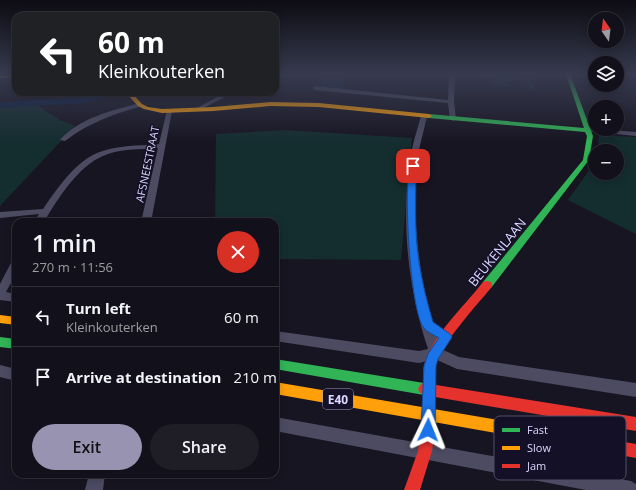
<!DOCTYPE html>
<html lang="en">
<head>
<meta charset="utf-8">
<style>
	body { margin:0; font-family:"Open Sans",sans-serif; background:#1f1e27; color:#f1f3f6; height:100vh; display:flex; flex-direction:column; font-size:15px; white-space:nowrap }
	* { box-sizing:border-box; margin:0 }
	p { font-size:13px; color:#9c9da2 }
	.icon { flex:none; width:22px; height:22px; fill:none; stroke:currentColor; stroke-width:2; stroke-linecap:round; stroke-linejoin:round }
	.map { position:relative; flex:1; overflow:hidden }
	.panel { position:absolute; left:12px; top:218px; width:267px; height:260px; display:flex; flex-direction:column; background:#12101a; border-radius:12px; box-shadow:0 2px 10px #0003,0 0 0 1px #313039 }
	.panel>* { flex:none }
	.hud { position:absolute; left:12px; top:12px; width:267px; height:84px; border-radius:12px; box-shadow:0 2px 10px #0003,0 0 0 1px #313039; background:#202124; color:#fff; overflow:hidden }
	.needle { width:26px; rotate:346deg }
	.controls { position:absolute; left:588px; top:12px; display:grid; gap:8px }
	.controls a { display:grid; place-items:center; width:36px; height:36px; border-radius:50%; background:#12101a; box-shadow:0 2px 10px #0003,0 0 0 1px #313039; font-size:20px }
	.pin { position:absolute; display:grid; place-items:center; width:34px; height:34px; color:#fff; margin:-17px; border-radius:8px; box-shadow:0 2px 6px #0006 }
	.me { position:absolute; width:44px; margin:-22px; rotate:2deg; stroke-linejoin:round; filter:drop-shadow(0 0 3px #0008) }
	.turn { display:flex; align-items:center; gap:14px; height:84px; padding:0 20px; font-size:18px }
	.turn .icon { width:52px; height:52px; stroke-width:2.5 }
	.turn b { display:block; font-size:28px; line-height:34px }
	.round { display:grid; place-items:center; flex:none; width:42px; height:42px; border-radius:21px; background:#1f1e27 }
	.summary { display:flex; align-items:center; justify-content:space-between; height:68px; padding:0 20px }
	h1 { font-size:24px; font-weight:600; line-height:30px }
	.primary-button { display:flex; gap:8px; margin-top:auto; padding:8px 20px }
	.primary-button a { flex:1; height:46px; border-radius:24px; background:#9793b1; color:#111; font-size:16px; font-weight:600; line-height:46px; text-align:center }
	.primary-button a+a { background:#1f1e27; color:#f1f3f6 }
	ul { padding:0; list-style:none }
	li { display:flex; align-items:center; gap:12px; height:60px; padding:0 20px; border-top:1px solid #313039 }
	li div { flex:1 }
	li b { display:block; font-size:15px }
	li em { font-style:normal }
	.map>svg:first-child { display:block }
	.green { fill:#142d2f }
	.water { fill:#0e2145 }
	.lines { fill:none; stroke-linecap:round; stroke-linejoin:round }
	.river { fill:#0e2145; fill-rule:evenodd }
	.street { fill:#4c4b62; fill-rule:evenodd }
	.fast { fill:#30b455; fill-rule:evenodd }
	.slow { fill:#ff9f0a; fill-rule:evenodd }
	.jam { fill:#e5322d; fill-rule:evenodd }
	.route { fill:#1a73e8; stroke:#114b97 }
	.labels { text-anchor:middle; dominant-baseline:central; stroke-width:3; stroke-linejoin:round; paint-order:stroke }
	.far-street-label { font-size:11px; fill:#dcd7fe; stroke:#141027 }
	.shield { fill:#141027; stroke:#a09bbe; stroke-width:1 }
	.shield-label { font-size:12px; font-weight:bold; fill:#dcd7fe }
	.street-label { font-size:13px; fill:#dcd7fe; stroke:#141027 }
	.key { fill:#141027; stroke:#504c68; stroke-width:1 }
	.key-label { font-size:11px; fill:#dcd7fe }
</style>
</head>
<body>
<div class="map">
<svg width="636" height="490" viewBox="0 0 636 490">
	<rect width="100%" height="100%" fill="#181522"/>
	<!-- green -->
	<g class="green">
		<path d="M 491,76 L 530,78 L 533,83 L 535,90 L 529,89 L 529,84 L 523,80 L 507,81 L 508,86 L 504,87 L 490,84 L 493,80 L 491,79 L 474,78 Z"/>
		<path d="M 35,104 L 60,120 L 75,126 L 0,206 L 0,107 Z"/>
		<path d="M 285,130 L 412,138 L 401,260 L 280,259 L 275,265 L 275,222 L 215,222 L 216,134 Z"/>
		<path d="M 599,135 L 636,137 L 636,234 L 568,200 L 595,162 L 595,173 L 617,173 L 617,151 L 598,151 Z"/>
	</g>
	<!-- water -->
	<path class="water" d="M 329,76 L 338,76 L 343,79 L 344,84 L 341,89 L 322,87 L 322,80 Z"/>
	<g class="lines">
		<!-- river -->
		<path class="river" d="M 106,92 L 122,92 L 120,94 L 84,103 L 0,108 L 0,102 L 84,97 Z"/>
		<!-- street -->
		<g class="street">
			<path d="M 278,74 L 288,74 L 275,79 L 275,75 Z"/>
			<path d="M 449,74 L 455,74 L 454,102 L 456,119 L 453,121 L 450,119 L 448,103 L 315,90 L 312,88 L 315,86 L 448,100 Z"/>
			<path d="M 227,92 L 234,92 L 198,111 L 193,110 Z"/>
			<path d="M 140,103 L 143,105 L 142,106 C 114,114 88,123 65,141 L 60,140 C 79,118 113,110 140,103 Z"/>
			<path d="M 167,110 L 172,111 L 151,222 L 141,222 L 158,148 C 140,150 119,148 103,156 C 78,166 57,200 44,222 L 34,222 L 39,214 L 0,218 L 0,212 L 43,209 C 57,189 74,163 97,153 C 116,145 138,146 159,144 Z"/>
			<path d="M 424,114 L 427,116 C 424,131 419,146 417,161 C 412,215 418,270 432,322 L 450,333 L 452,337 L 450,341 L 446,342 L 437,338 L 441,349 L 459,357 L 636,383 L 636,397 L 457,369 L 435,359 L 419,363 L 275,341 L 275,331 L 419,351 L 428,349 C 408,289 401,223 410,160 C 412,145 417,131 421,116 Z"/>
			<path d="M 588,128 L 636,132 L 636,136 L 586,131 L 586,129 Z"/>
			<path d="M 16,260 L 16,274 L 6,292 L 16,294 L 16,302 L 0,300 L 0,284 L 12,261 Z"/>
			<path d="M 0,365 L 16,369 L 16,381 L 0,377 Z"/>
			<path d="M 275,417 L 631,481 L 636,484 L 636,490 L 586,490 L 275,431 Z"/>
			<path d="M 89,474 L 105,474 L 103,490 L 85,490 Z"/>
		</g>
		<!-- fast -->
		<g class="fast">
			<path d="M 566,74 L 570,74 L 593,136 L 589,160 L 491,288 L 483,288 L 482,285 L 483,282 L 583,160 L 587,136 L 585,132 L 429,118 L 426,116 L 429,114 L 584,128 Z"/>
			<path d="M 0,337 L 16,339 L 16,349 L 0,347 Z"/>
			<path d="M 275,359 L 424,383 L 428,385 L 430,389 L 428,393 L 424,395 L 275,369 Z"/>
		</g>
		<!-- slow -->
		<g class="slow">
			<path d="M 16,75 L 16,77 L 0,78 L 0,76 Z"/>
			<path d="M 125,92 L 131,92 L 142,104 L 148,107 L 162,109 L 213,107 L 270,102 L 319,103 L 429,114 L 432,116 L 429,118 L 319,107 L 270,106 L 213,111 L 162,113 L 144,109 L 138,106 Z"/>
			<path d="M 0,315 L 16,317 L 16,325 L 0,323 Z"/>
			<path d="M 275,382 L 563,431 L 568,433 L 570,438 L 568,443 L 563,445 L 275,394 Z"/>
		</g>
		<!-- jam -->
		<g class="jam">
			<path d="M 487,281 L 491,282 L 492,285 L 491,288 C 476,306 440,345 436,366 C 435,372 436,379 436,385 L 636,417 L 636,431 L 435,397 L 435,430 L 432,451 L 420,490 L 404,490 L 418,451 L 421,430 L 423,394 L 420,393 L 418,389 L 420,385 L 423,383 C 423,378 423,370 424,365 C 434,333 463,308 483,282 Z"/>
			<path d="M 563,431 L 636,444 L 636,458 L 563,445 L 558,443 L 556,438 L 558,433 Z"/>
		</g>
	</g>
	<!-- sky -->
	<linearGradient id="sky" x2="0" y2="1"><stop stop-color="#0d0c13"/><stop offset="0.52" stop-color="#373b4f"/><stop offset="1" stop-color="#373b4f" stop-opacity="0"/></linearGradient>
	<rect width="636" height="143" fill="url(#sky)"/>
	<!-- route -->
	<path class="route" d="M 410,164 L 413,164 L 416,166 C 416,197 414,230 419,262 C 422,282 427,302 433,322 L 450,334 L 452,337 L 438,359 L 436,366 L 435,430 L 433,435 L 428,437 L 423,435 L 421,430 L 424,366 L 428,354 L 439,338 C 434,335 427,332 424,328 C 410,313 403,183 410,164 Z"/>
	<g class="labels">
		<!-- far-street labels -->
		<g class="far-street-label">
			<text transform="translate(147 164) rotate(-78)">AFSNEESTRAAT</text>
		</g>
		<!-- shield labels -->
		<rect class="shield" x="323" y="389" width="30" height="20" rx="3"/>
		<g class="shield-label">
			<text x="338" y="399">E40</text>
		</g>
		<!-- street labels -->
		<g class="street-label">
			<text transform="translate(497 252) rotate(-51)">BEUKENLAAN</text>
		</g>
	</g>
	<!-- legend -->
	<rect x="494" y="416" width="132" height="64" rx="6" class="key"/>
	<rect x="502" y="428" width="18" height="4" fill="#30b455"/>
	<rect x="502" y="446" width="18" height="4" fill="#ff9f0a"/>
	<rect x="502" y="464" width="18" height="4" fill="#e5322d"/>
	<g class="key-label">
		<text x="527" y="434">Fast</text>
		<text x="527" y="452">Slow</text>
		<text x="527" y="470">Jam</text>
	</g>
</svg>
<div class="controls">
<a><svg class="needle" viewBox="-14 -14 28 28"><path d="M0-13l5 13h-10z" fill="#e53935"/><path d="M0 13l5-13h-10z" fill="#9c9da2"/></svg></a>
<a><svg class="icon" aria-label="layers" viewBox="0 0 24 24"><path d="M12 4l9 5-9 5-9-5zM3 14l9 5 9-5"/></svg></a>
<a>+</a>
<a>−</a>
</div>
<div class="pin" style="left:413px;top:166px;background:#d93025"><svg class="icon" aria-label="arrive" viewBox="0 0 24 24"><path d="M6 21V4h12l-3 4 3 4H6"/></svg></div>
<svg class="me" style="left:428px;top:430px" viewBox="-20 -20 40 40"><path d="M0-17L14 15 0 8-14 15z" fill="#1a73e8" stroke="#fff" stroke-width="4"/></svg>
<div class="hud">
<div class="turn"><svg class="icon" aria-label="left" viewBox="0 0 24 24"><path d="M17 20v-9H6M10 6l-5 5 5 5"/></svg><div><b>60 m</b>Kleinkouterken</div></div>
</div>
<section class="panel">
<div class="summary"><div><h1>1 min</h1><p>270 m · 11:56</p></div><a class="round" style="background:#d93025;color:#fff"><svg class="icon" aria-label="close" viewBox="0 0 24 24"><path d="M6 6l12 12M18 6L6 18"/></svg></a></div>
<ul>
<li><svg class="icon" aria-label="left" viewBox="0 0 24 24"><path d="M17 20v-9H6M10 6l-5 5 5 5"/></svg><div><b>Turn left</b><p>Kleinkouterken</p></div><em>60 m</em></li>
<li><svg class="icon" aria-label="arrive" viewBox="0 0 24 24"><path d="M6 21V4h12l-3 4 3 4H6"/></svg><div><b>Arrive at destination</b></div><em>210 m</em></li>
</ul>
<div class="primary-button"><a>Exit</a><a>Share</a></div>
</section>
</div>
</body>
</html>
